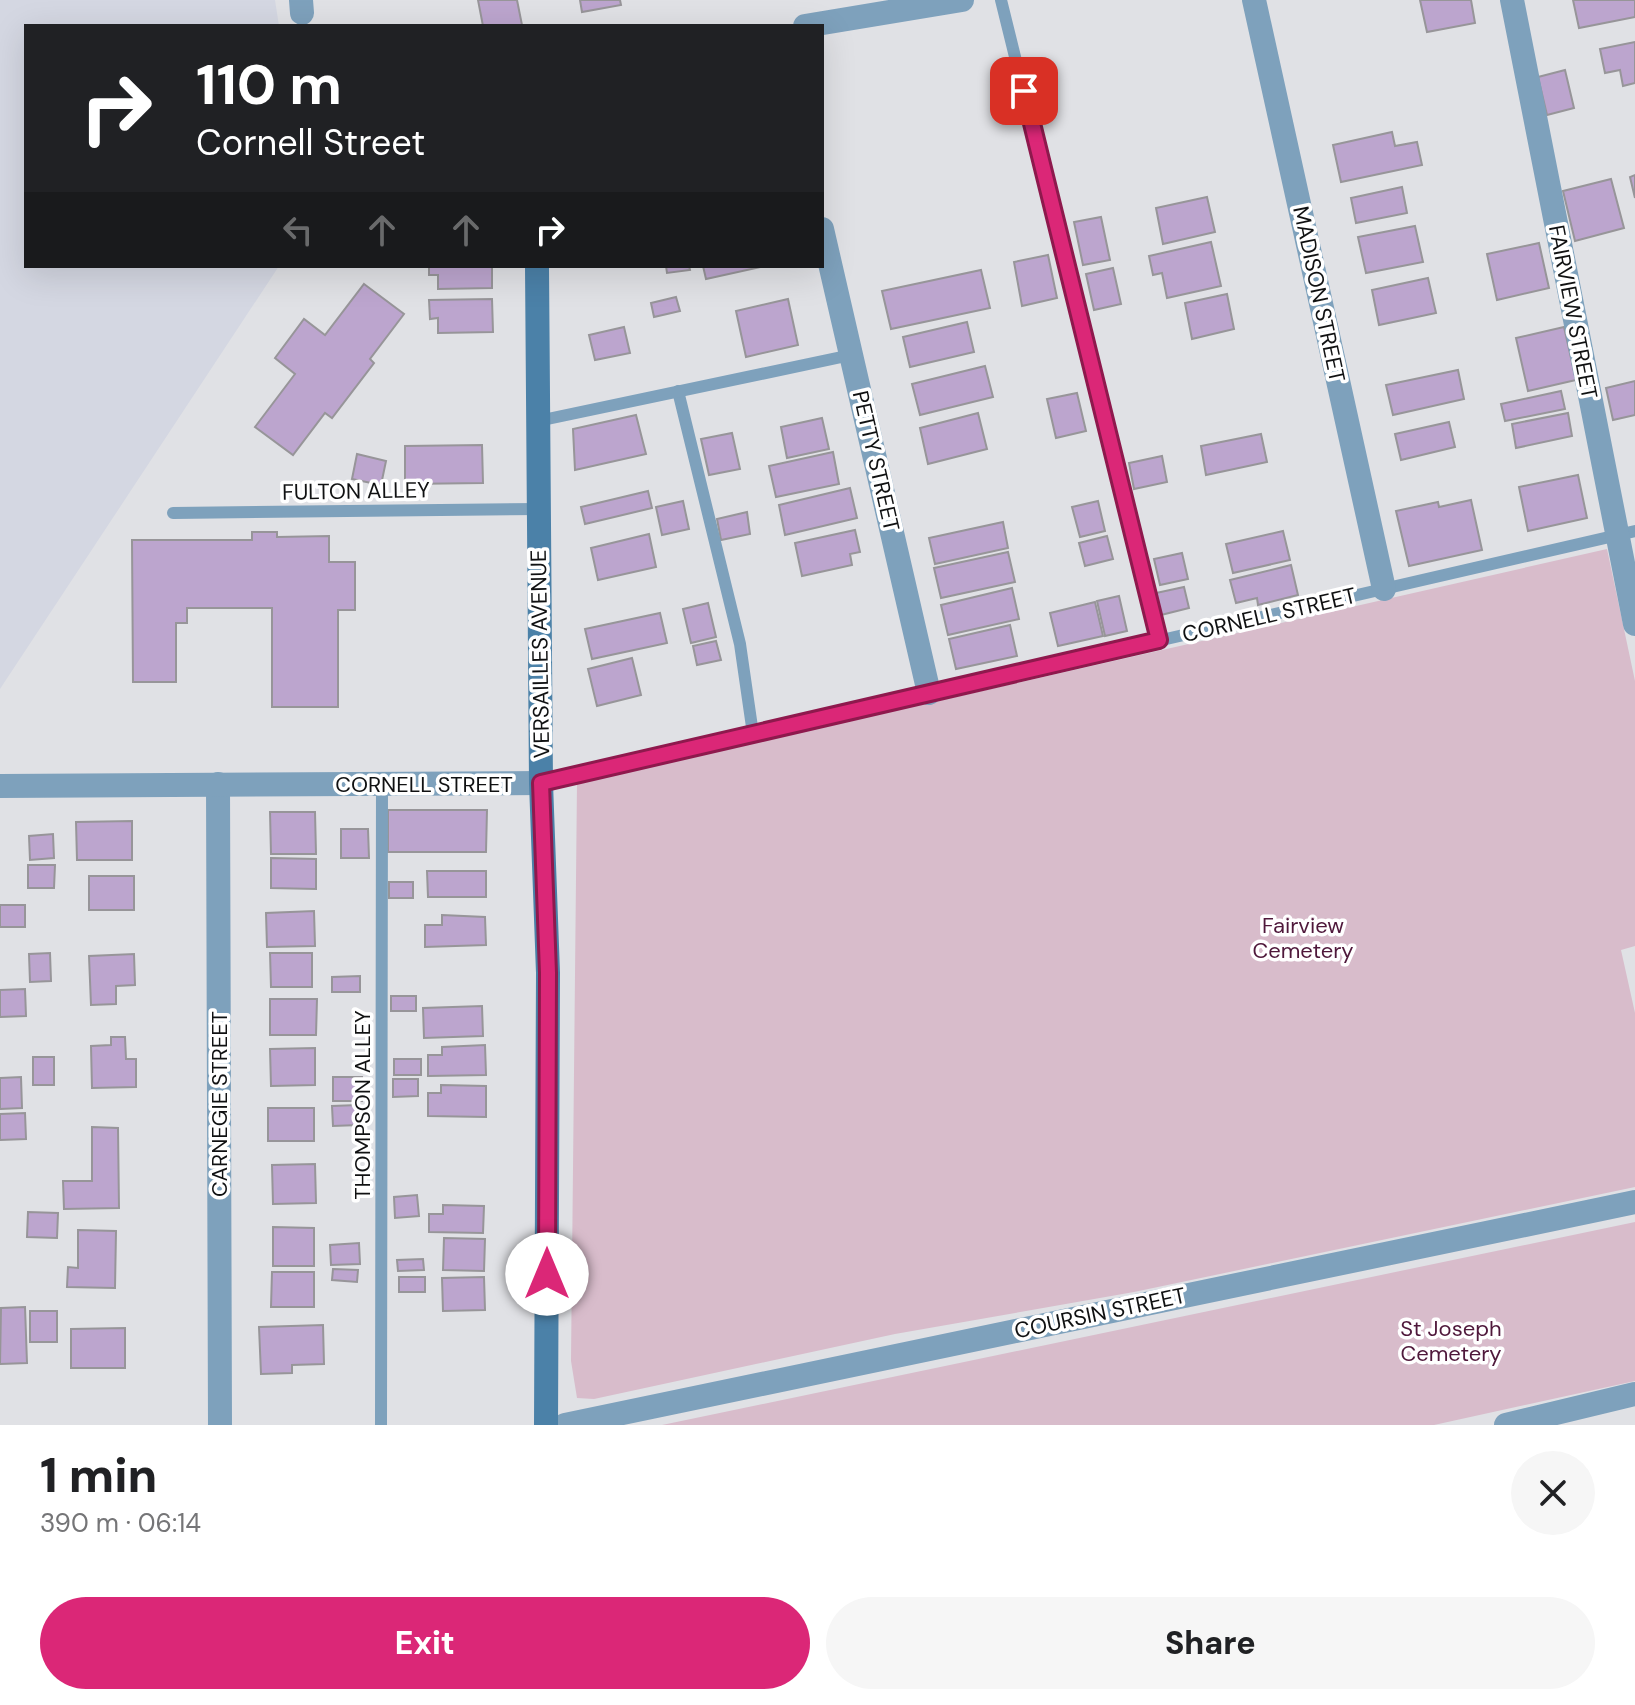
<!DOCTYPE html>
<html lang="en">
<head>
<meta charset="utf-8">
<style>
	body { margin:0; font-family:"DM Sans",sans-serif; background:#f6f6f6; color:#202124; height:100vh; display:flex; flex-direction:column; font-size:30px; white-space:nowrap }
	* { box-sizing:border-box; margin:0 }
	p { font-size:26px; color:#757577 }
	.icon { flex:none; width:44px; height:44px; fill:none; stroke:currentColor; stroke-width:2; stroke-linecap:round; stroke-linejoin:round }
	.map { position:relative; height:1425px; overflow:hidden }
	.drawer { display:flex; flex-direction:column; background:#fff; flex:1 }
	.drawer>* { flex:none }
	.hud { position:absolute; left:24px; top:24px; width:800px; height:244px; border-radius:0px; box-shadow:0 8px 32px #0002; background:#202124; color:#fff; overflow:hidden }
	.pin { position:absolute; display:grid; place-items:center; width:68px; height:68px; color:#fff; margin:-34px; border-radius:16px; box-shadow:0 4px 12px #0006 }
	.me { position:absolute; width:88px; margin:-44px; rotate:0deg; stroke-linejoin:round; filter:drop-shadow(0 0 6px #0008) }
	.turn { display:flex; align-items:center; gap:28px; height:168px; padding:0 40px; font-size:36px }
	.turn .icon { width:104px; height:104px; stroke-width:2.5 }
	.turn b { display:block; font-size:56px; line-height:68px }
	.lanes { display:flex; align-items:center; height:76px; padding:0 40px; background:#0003; justify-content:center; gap:40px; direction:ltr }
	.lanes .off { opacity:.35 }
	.round { display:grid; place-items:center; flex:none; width:84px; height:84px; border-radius:42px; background:#f6f6f6 }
	.summary { display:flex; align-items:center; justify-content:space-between; height:136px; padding:0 40px }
	h1 { font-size:48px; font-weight:800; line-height:60px }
	.action { display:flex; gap:16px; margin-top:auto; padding:16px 40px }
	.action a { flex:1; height:92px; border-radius:48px; background:#db2777; color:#fff; font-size:32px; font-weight:800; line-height:92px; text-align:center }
	.action a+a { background:#f6f6f6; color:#202124 }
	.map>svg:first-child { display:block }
	.built { fill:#d4d7e2 }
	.green { fill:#d8bccb }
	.building { fill:#bca5ce; stroke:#979599; stroke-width:2 }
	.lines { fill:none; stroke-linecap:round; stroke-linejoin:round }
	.lane { stroke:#7ea1bc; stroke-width:12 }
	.street { stroke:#7ea1bc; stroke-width:24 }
	.secondary { stroke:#4b81a8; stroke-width:24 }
	.route-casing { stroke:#8e194d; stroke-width:20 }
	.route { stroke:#db2777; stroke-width:14 }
	.labels { text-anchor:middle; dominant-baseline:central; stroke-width:7; stroke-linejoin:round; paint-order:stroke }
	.street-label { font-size:22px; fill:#101112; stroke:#fff }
	.park-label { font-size:22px; fill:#4f183b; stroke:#fff }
</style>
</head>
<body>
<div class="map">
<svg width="1635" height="1425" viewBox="0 0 1635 1425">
	<rect width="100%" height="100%" fill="#e0e1e5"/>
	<!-- built -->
	<path class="built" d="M 0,0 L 275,0 L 279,26 L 26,26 L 26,266 L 279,266 L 0,689 Z"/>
	<!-- green -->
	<g class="green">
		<path d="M 1607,549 L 1635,681 L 1635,946 L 1621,950 L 1635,1013 L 1635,1187 L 1134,1292 L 895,1334 L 594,1399 L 577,1398 L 571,1361 L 577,783 Z"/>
		<path d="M 1635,1222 L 1635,1381 L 1434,1425 L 662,1425 Z"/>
	</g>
	<!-- building -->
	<g class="building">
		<path d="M 478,0 L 517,0 L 522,25 L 483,26 Z"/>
		<path d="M 580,0 L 620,0 L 621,5 L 582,12 Z"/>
		<path d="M 1420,0 L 1471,0 L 1475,23 L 1427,32 Z"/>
		<path d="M 1573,0 L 1635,0 L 1635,17 L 1579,28 Z"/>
		<path d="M 1635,42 L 1635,83 L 1623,86 L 1620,70 L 1605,73 L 1600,49 Z"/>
		<path d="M 1565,70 L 1574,108 L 1547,115 L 1538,77 Z"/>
		<path d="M 1392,132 L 1395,146 L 1417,142 L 1422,165 L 1341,182 L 1333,145 Z"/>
		<path d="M 1635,175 L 1635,198 L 1630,177 Z"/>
		<path d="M 1611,179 L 1624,228 L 1575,241 L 1563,191 Z"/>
		<path d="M 1402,187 L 1407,213 L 1356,223 L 1351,198 Z"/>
		<path d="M 1207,197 L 1215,232 L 1163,244 L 1156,208 Z"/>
		<path d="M 1101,217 L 1110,260 L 1083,265 L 1074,222 Z"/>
		<path d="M 1415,226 L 1423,262 L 1366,273 L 1358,237 Z"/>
		<path d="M 1211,242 L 1221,286 L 1167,298 L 1162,273 L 1153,275 L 1149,256 Z"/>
		<path d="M 1539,243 L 1549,288 L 1497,300 L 1487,254 Z"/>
		<path d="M 1048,255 L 1057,298 L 1022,306 L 1014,262 Z"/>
		<path d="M 429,266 L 492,266 L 492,288 L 438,289 L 438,275 L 429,275 Z"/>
		<path d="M 666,266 L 689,266 L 690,270 L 667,273 Z"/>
		<path d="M 703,266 L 765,266 L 706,279 Z"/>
		<path d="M 1113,268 L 1121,304 L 1094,310 L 1086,274 Z"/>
		<path d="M 981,270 L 990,308 L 891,329 L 882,291 Z"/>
		<path d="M 1428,278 L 1436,313 L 1379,325 L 1372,290 Z"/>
		<path d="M 364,284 L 404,314 L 370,359 L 374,363 L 332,418 L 325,413 L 293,455 L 255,427 L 295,374 L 275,358 L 304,319 L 325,335 Z"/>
		<path d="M 1227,294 L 1234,329 L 1192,339 L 1185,303 Z"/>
		<path d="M 676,297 L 680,311 L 654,317 L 651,303 Z"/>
		<path d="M 492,299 L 493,332 L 438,333 L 438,318 L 430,319 L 429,300 Z"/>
		<path d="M 788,299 L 798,345 L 746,357 L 736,311 Z"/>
		<path d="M 967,322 L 974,352 L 910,367 L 903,337 Z"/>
		<path d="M 624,327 L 630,353 L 595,360 L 589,335 Z"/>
		<path d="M 1564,327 L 1576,380 L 1528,391 L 1516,338 Z"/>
		<path d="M 985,366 L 993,397 L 920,415 L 912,384 Z"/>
		<path d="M 1458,370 L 1464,399 L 1393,415 L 1386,385 Z"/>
		<path d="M 1635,381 L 1635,415 L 1613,420 L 1606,388 Z"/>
		<path d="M 1561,391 L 1565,409 L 1505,421 L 1501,404 Z"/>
		<path d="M 1077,393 L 1086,431 L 1056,438 L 1047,399 Z"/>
		<path d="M 978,413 L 987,449 L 928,464 L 920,428 Z"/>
		<path d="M 1568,413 L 1572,436 L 1516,448 L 1512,424 Z"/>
		<path d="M 636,415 L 646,454 L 575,470 L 573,429 Z"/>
		<path d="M 822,418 L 829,449 L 787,458 L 781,427 Z"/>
		<path d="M 1449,422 L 1455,447 L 1401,460 L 1395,434 Z"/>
		<path d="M 732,433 L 740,469 L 709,475 L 701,439 Z"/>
		<path d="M 1261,434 L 1267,462 L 1206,475 L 1201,446 Z"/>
		<path d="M 482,445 L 483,483 L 405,484 L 405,446 Z"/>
		<path d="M 833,452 L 839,484 L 776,497 L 769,466 Z"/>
		<path d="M 357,454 L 386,461 L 381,485 L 352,479 Z"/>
		<path d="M 1162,456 L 1167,482 L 1134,489 L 1129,463 Z"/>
		<path d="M 1578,475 L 1587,518 L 1528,531 L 1519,487 Z"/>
		<path d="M 850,488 L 857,518 L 785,535 L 779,505 Z"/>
		<path d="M 648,491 L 652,508 L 585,524 L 581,507 Z"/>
		<path d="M 1471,500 L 1482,550 L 1409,566 L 1396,511 L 1438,502 L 1439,507 Z"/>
		<path d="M 683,501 L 689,529 L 662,535 L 656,507 Z"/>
		<path d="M 1098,501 L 1105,531 L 1080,537 L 1072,507 Z"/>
		<path d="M 747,512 L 750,534 L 721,540 L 717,519 Z"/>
		<path d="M 1003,522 L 1008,548 L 935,564 L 929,538 Z"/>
		<path d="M 855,530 L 860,552 L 850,554 L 852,565 L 802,576 L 795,543 Z"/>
		<path d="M 1283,531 L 1290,560 L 1233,573 L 1226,544 Z"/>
		<path d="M 252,532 L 277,532 L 277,537 L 329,536 L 329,562 L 355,562 L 355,610 L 338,610 L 338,707 L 272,707 L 272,608 L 187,608 L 187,623 L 176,623 L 176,682 L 133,682 L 132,540 L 252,540 Z"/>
		<path d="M 649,534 L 656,567 L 598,580 L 591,548 Z"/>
		<path d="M 1107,536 L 1113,559 L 1085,566 L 1079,543 Z"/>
		<path d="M 1008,552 L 1015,582 L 941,598 L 934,568 Z"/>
		<path d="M 1182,553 L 1188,579 L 1160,585 L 1154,559 Z"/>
		<path d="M 1291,565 L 1298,595 L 1258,605 L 1257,598 L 1236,603 L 1230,580 Z"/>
		<path d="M 1184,587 L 1189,608 L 1161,615 L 1156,593 Z"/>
		<path d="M 1012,588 L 1019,619 L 948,635 L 941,605 Z"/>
		<path d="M 1119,596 L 1127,631 L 1105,636 L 1097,601 Z"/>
		<path d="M 1095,602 L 1103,636 L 1058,646 L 1050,613 Z"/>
		<path d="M 708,603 L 716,637 L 691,643 L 683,609 Z"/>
		<path d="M 660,613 L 667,643 L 592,659 L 585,629 Z"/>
		<path d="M 1010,625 L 1017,656 L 956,669 L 949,639 Z"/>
		<path d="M 716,641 L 721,660 L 697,665 L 693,646 Z"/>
		<path d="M 632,658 L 641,695 L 597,706 L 588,669 Z"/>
		<path d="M 388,810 L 487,810 L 486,852 L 388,852 Z"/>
		<path d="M 270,812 L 315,812 L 316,854 L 271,854 Z"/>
		<path d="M 132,821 L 132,860 L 77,860 L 76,822 Z"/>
		<path d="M 341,829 L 368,829 L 369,858 L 341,858 Z"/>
		<path d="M 53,834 L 54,858 L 30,860 L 29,836 Z"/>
		<path d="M 271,858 L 316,859 L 316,889 L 271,888 Z"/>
		<path d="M 28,865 L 55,865 L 54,888 L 28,888 Z"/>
		<path d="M 427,871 L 486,871 L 486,897 L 428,897 Z"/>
		<rect x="89" y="876" width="45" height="34"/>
		<rect x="389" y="882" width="24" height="16"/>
		<rect x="0" y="905" width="25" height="22"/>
		<path d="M 314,911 L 315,946 L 267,947 L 266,913 Z"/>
		<path d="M 442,915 L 485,917 L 486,945 L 425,947 L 425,925 L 442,925 Z"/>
		<path d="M 50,953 L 51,981 L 30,982 L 29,954 Z"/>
		<path d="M 270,953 L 312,953 L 312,987 L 271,987 Z"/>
		<path d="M 134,954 L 135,985 L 116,986 L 116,1004 L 91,1005 L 89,956 Z"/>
		<path d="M 360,976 L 360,992 L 332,992 L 332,977 Z"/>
		<path d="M 25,989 L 26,1016 L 0,1017 L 0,990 Z"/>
		<rect x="391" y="996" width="25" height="15"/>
		<path d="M 270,999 L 317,999 L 316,1035 L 270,1035 Z"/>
		<path d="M 482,1006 L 483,1036 L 424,1038 L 423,1008 Z"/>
		<path d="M 111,1037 L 125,1037 L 126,1059 L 136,1059 L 136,1087 L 92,1088 L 91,1046 L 111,1045 Z"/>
		<path d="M 485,1045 L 486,1075 L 428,1076 L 428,1055 L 442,1055 L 442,1047 Z"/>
		<path d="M 315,1048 L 315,1085 L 271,1086 L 270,1049 Z"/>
		<rect x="33" y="1057" width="21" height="28"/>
		<rect x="394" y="1059" width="27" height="16"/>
		<path d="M 21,1077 L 22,1108 L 0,1109 L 0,1078 Z"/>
		<rect x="333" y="1077" width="29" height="24"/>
		<path d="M 393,1079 L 418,1079 L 418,1096 L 393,1097 Z"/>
		<path d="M 441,1085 L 486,1086 L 486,1117 L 428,1116 L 428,1093 L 441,1093 Z"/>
		<path d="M 358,1105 L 359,1125 L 333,1126 L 332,1106 Z"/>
		<rect x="268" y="1108" width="46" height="33"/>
		<path d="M 25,1113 L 26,1139 L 0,1140 L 0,1114 Z"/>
		<path d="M 92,1127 L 118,1128 L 119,1208 L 64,1209 L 63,1181 L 92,1181 Z"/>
		<path d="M 315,1164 L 316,1203 L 273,1204 L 272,1165 Z"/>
		<path d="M 417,1195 L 419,1216 L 395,1218 L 394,1197 Z"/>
		<path d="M 443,1205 L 484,1206 L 483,1233 L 429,1232 L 429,1214 L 443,1214 Z"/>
		<path d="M 28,1212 L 58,1213 L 57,1238 L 27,1237 Z"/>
		<path d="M 273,1227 L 314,1228 L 314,1266 L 273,1266 Z"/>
		<path d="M 78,1230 L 116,1231 L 115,1288 L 67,1287 L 68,1267 L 78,1268 Z"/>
		<path d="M 444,1238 L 485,1239 L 484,1271 L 443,1270 Z"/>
		<path d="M 359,1243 L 360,1264 L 331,1265 L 330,1245 Z"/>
		<path d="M 423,1259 L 424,1270 L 398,1271 L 397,1260 Z"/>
		<path d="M 333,1269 L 358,1270 L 357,1282 L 332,1280 Z"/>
		<path d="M 272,1272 L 314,1272 L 314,1307 L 271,1307 Z"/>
		<rect x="399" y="1277" width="26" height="15"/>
		<path d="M 484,1277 L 485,1310 L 443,1311 L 442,1278 Z"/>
		<path d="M 25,1307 L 27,1363 L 0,1364 L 1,1308 Z"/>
		<rect x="30" y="1311" width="27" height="31"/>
		<path d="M 323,1325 L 324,1364 L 292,1365 L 292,1373 L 261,1374 L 259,1327 Z"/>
		<path d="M 125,1328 L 125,1368 L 71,1368 L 71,1329 Z"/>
	</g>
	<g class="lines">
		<!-- lane -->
		<g class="lane">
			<path d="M 1001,0 L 1159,640"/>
			<path d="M 678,391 L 740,644 L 753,734"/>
			<path d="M 538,421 L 851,355"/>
			<path d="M 173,513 L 539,509"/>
			<path d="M 541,783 L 1635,531"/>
			<path d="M 381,1425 L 382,784"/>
		</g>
		<!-- street -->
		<g class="street">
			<path d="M 301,0 L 302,13"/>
			<path d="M 1254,0 L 1384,589"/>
			<path d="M 1512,0 L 1635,624"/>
			<path d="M 805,26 L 962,0"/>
			<path d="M 822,229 L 929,693"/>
			<path d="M 218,784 L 220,1425"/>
			<path d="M 0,786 L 541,783"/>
			<path d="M 565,1425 L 1635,1202"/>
			<path d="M 1506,1425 L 1635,1394"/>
		</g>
		<!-- secondary -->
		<path class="secondary" d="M 537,266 L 541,783 L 548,973 L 546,1425"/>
	</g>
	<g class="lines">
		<!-- route casing -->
		<g class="route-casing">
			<path id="route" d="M 547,1274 L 548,973 L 541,783 L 1159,640 L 1024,91"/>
		</g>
		<!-- route -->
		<use href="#route" class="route"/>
	</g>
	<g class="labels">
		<!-- street labels -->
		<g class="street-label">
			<text transform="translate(1319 294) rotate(78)">MADISON STREET</text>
			<text transform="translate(1573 312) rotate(79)">FAIRVIEW STREET</text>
			<text transform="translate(876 461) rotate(77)">PETTY STREET</text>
			<text transform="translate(356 491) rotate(-1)">FULTON ALLEY</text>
			<text transform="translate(1269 615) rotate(-13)">CORNELL STREET</text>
			<text transform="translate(540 654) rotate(-91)">VERSAILLES AVENUE</text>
			<text x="424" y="784">CORNELL STREET</text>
			<text transform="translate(219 1104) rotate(-90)">CARNEGIE STREET</text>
			<text transform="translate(362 1105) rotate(-90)">THOMPSON ALLEY</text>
			<text transform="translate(1100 1313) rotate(-12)">COURSIN STREET</text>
		</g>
		<!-- park labels -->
		<g class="park-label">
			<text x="1303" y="925">Fairview<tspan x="1303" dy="25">Cemetery</tspan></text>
			<text x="1451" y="1328">St Joseph<tspan x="1451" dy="25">Cemetery</tspan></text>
		</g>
	</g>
</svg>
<div class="pin" style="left:1024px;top:91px;background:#d93025"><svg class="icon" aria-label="arrive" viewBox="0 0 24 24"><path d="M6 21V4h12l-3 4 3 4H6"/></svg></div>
<svg class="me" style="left:547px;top:1274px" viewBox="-20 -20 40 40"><circle r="19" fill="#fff"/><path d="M0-13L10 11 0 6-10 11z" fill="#db2777"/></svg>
<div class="hud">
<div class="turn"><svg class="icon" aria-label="right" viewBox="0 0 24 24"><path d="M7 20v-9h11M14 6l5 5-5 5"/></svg><div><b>110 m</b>Cornell Street</div></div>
<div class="lanes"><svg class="icon off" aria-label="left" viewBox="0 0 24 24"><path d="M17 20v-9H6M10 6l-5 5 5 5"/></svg><svg class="icon off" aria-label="ahead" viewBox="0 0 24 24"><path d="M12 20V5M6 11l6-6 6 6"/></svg><svg class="icon off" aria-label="ahead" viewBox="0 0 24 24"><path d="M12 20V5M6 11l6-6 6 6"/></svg><svg class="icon" aria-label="right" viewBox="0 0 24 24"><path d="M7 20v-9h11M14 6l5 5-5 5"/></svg></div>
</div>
</div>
<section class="drawer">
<div class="summary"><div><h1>1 min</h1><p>390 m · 06:14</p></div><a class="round"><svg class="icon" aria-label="close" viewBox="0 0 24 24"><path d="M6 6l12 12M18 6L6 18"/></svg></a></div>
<div class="action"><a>Exit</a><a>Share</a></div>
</section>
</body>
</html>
